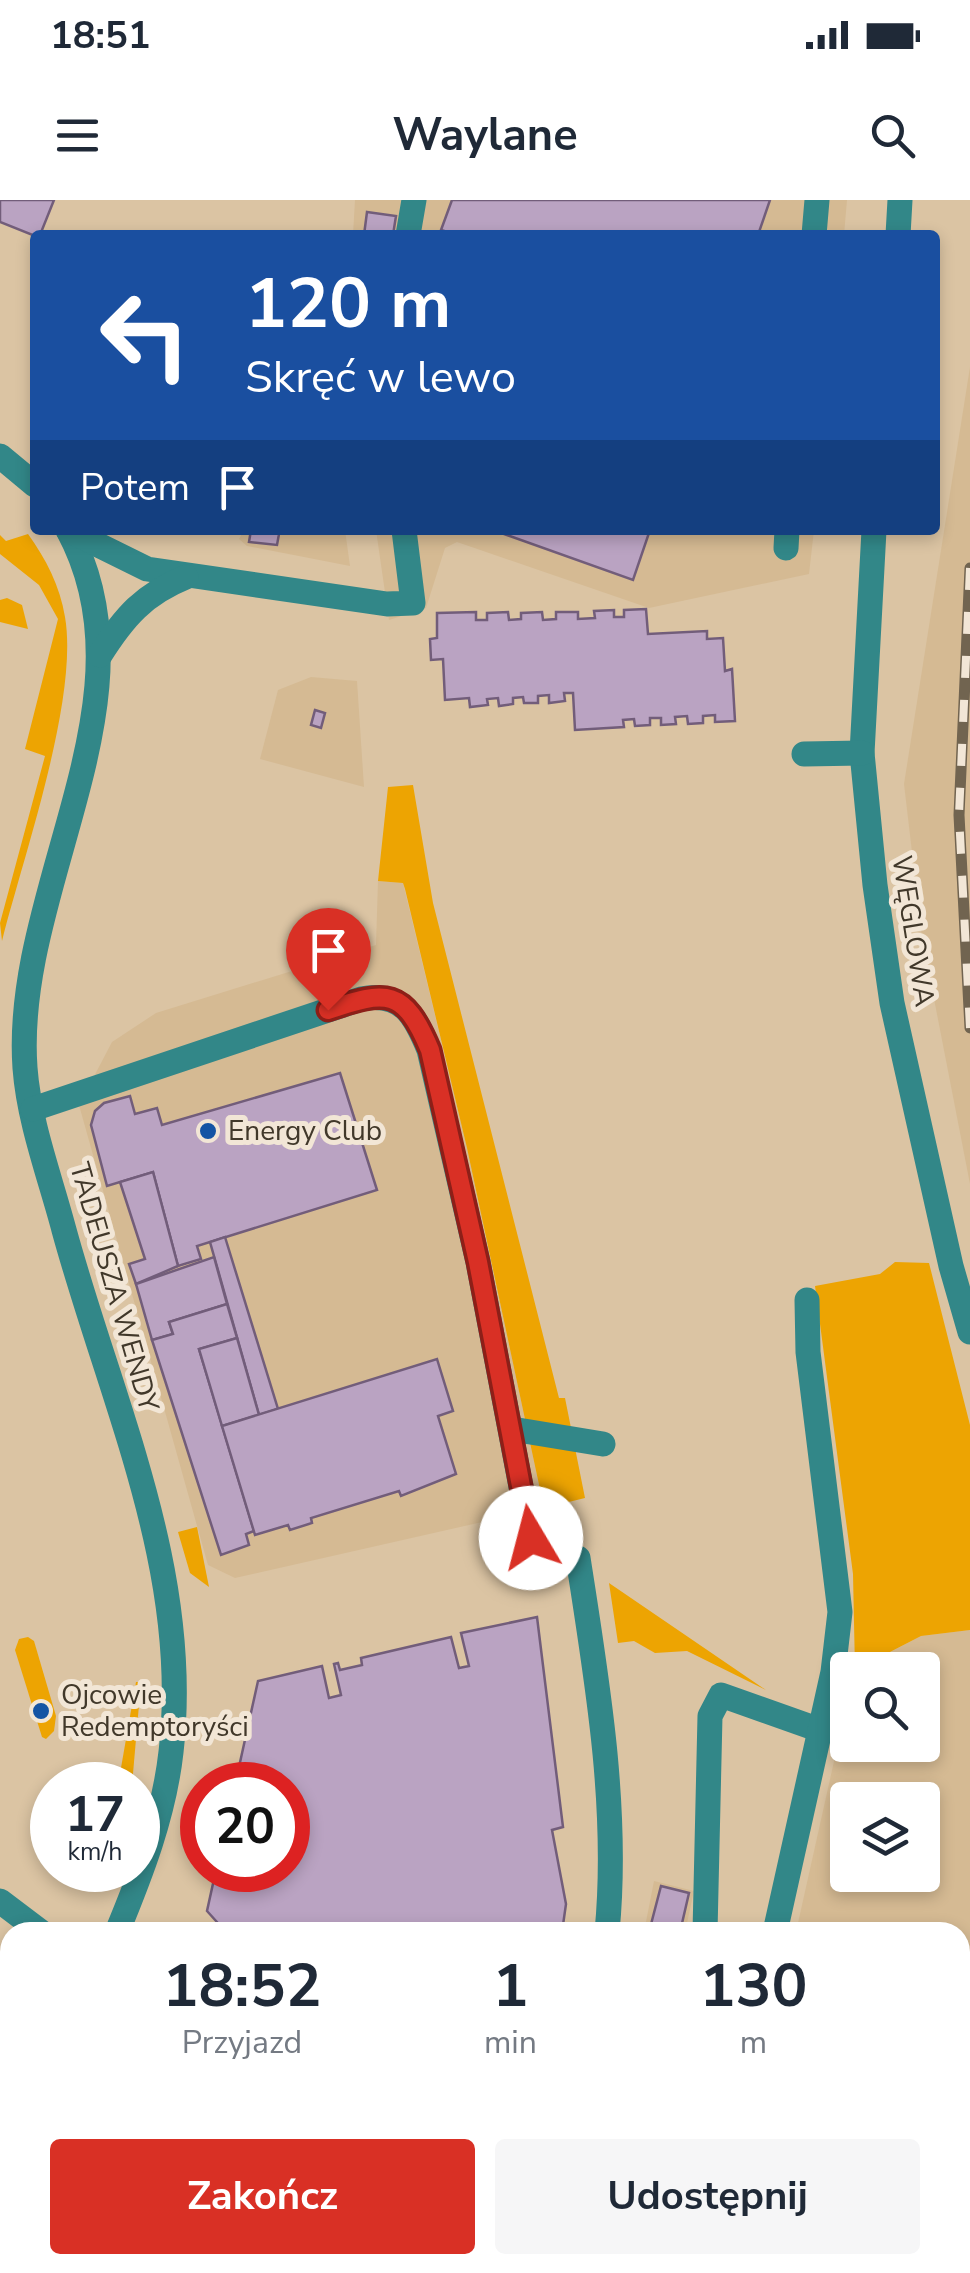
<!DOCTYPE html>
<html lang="pl">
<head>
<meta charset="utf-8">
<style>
	body { margin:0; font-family:"Nunito Sans",sans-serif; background:#f6f6f7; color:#1f2937; height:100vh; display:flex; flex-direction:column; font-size:38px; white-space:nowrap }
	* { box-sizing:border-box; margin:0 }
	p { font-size:32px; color:#747a83 }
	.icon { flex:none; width:55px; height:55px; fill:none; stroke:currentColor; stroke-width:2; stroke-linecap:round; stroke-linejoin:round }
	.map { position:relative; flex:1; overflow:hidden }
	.side { position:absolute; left:0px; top:1722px; width:970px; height:352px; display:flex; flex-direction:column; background:#fff; border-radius:30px 30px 0 0; box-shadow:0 5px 15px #0003 }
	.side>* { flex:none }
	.hud { position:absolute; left:30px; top:30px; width:910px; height:305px; border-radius:10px; box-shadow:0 5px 15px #0003; background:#1a4fa0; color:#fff; overflow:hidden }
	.controls { position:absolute; left:830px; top:1452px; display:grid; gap:20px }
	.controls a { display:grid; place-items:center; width:110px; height:110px; border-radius:10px; background:#fff; box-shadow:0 5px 15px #0003; font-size:50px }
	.speed { position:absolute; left:30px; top:1562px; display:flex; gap:20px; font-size:50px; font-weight:700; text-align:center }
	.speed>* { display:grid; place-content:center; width:130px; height:130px; border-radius:50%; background:#fff; box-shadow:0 5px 15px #0003; line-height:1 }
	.speed small { font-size:25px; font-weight:400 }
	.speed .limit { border:15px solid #d22; background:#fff; color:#111 }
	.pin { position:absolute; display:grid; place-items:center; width:85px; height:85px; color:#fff; margin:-102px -42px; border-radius:50% 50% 50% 0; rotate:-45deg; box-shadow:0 0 10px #0007 }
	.pin .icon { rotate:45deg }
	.me { position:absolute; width:110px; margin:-55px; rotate:352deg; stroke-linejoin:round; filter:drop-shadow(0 0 8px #0008) }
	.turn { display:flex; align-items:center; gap:35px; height:210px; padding:0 50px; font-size:45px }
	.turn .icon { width:130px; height:130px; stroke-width:2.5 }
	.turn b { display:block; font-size:70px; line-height:85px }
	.then { display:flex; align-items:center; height:95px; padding:0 50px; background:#0003; gap:20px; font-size:38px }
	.eta { display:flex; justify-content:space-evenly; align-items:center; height:170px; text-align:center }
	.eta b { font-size:60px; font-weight:700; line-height:70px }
	.action { display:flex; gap:20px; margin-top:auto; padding:20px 50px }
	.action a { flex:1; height:115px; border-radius:10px; background:#d93025; color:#fff; font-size:40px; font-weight:700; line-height:115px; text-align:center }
	.action a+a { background:#f6f6f7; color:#1f2937 }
	.status { display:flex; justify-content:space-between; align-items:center; height:70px; padding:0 50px; background:#fff; direction:ltr }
	.status svg { height:28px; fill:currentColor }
	header { display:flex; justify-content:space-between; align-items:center; height:130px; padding:0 50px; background:#fff; font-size:45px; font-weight:700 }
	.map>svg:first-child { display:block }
	.built { fill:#d5ba93; fill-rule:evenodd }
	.green { fill:#eda402 }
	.building { fill:#baa3c2; stroke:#725d7a; stroke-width:2.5 }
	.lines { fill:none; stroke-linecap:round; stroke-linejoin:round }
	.minor { stroke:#328788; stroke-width:25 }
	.rail-casing { stroke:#716450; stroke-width:11 }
	.rail { stroke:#f2e6d6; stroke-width:8; stroke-dasharray:22; stroke-linecap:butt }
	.route-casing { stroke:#8d1f18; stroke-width:25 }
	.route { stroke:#d93025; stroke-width:18 }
	.poi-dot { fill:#1454a4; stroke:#f2e6d6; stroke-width:4 }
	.labels { text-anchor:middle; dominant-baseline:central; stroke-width:10; stroke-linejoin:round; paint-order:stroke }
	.street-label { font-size:28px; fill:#41382a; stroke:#f2e6d6 }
	.poi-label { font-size:28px; fill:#41382a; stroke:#f2e6d6; text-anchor:start }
</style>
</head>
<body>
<div class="status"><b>18:51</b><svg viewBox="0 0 49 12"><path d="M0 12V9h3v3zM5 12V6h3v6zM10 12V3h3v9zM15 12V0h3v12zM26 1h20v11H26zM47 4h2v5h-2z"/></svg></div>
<header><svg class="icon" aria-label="menu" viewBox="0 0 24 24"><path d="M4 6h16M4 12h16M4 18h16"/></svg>Waylane<svg class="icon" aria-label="search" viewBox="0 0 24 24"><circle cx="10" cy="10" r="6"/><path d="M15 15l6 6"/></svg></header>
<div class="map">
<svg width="970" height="2073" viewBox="0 0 970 2073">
	<rect width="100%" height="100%" fill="#dbc4a3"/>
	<!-- built -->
	<g class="built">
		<path d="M 355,0 L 847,0 L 844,35 L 353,35 Z"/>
		<path d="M 970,167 L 970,984 L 922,737 L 904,584 Z"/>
		<path d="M 244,330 L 345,330 L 350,366 L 247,346 L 239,339 Z"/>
		<path d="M 376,330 L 814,330 L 809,374 L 649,408 L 457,342 L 445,348 L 426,408 L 389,420 Z"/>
		<path d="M 311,477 L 357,481 L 364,587 L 260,559 L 278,490 Z"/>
		<path d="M 378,681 L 403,683 L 467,948 L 544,1308 L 235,1378 L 208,1365 L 79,905 L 112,842 L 156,813 L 376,745 Z"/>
		<path d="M 970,1430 L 970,2040 L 960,2037 L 960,1732 L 796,1732 L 847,1503 L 848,1545 L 922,1545 L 922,1470 L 856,1470 L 921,1436 ZM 848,1600 L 922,1600 L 922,1675 L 848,1675 Z"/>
		<path d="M 654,1681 L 694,1691 L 685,1732 L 644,1732 Z"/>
	</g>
	<!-- green -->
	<g class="green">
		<path d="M 28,334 C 46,359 60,386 65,417 C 79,499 23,657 2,741 L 0,723 L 45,556 L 25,549 L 58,419 L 39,385 L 0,354 L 0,335 L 6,341 Z"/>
		<path d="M 7,398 L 22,405 L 28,429 L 0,422 L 0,400 Z"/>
		<path d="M 413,585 L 433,703 L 559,1198 L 565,1198 L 585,1298 L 544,1308 L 467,948 L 405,689 L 403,683 L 378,681 L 388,587 Z"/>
		<path d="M 895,1062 L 929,1063 L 970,1225 L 970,1430 L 921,1436 L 855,1470 L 853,1374 L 815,1086 L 880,1074 Z"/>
		<path d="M 197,1327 L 209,1387 L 190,1373 L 178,1332 Z"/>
		<path d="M 609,1383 L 766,1490 L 687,1451 L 655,1453 L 634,1441 L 618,1443 Z"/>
		<path d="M 28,1437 L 34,1441 L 56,1516 L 54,1531 L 46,1539 L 42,1537 L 15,1450 L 19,1439 Z"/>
		<path d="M 136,1482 L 141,1482 L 132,1585 L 118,1585 Z"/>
	</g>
	<!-- building -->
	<g class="building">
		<path d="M 0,0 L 54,0 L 40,35 L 35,36 L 0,22 Z"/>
		<path d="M 452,0 L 770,0 L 758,35 L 457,35 L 441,30 Z"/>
		<path d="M 367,12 L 396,16 L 393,35 L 364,35 Z"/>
		<path d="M 251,330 L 279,334 L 277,345 L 249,342 Z"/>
		<path d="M 493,330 L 650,330 L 633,380 Z"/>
		<path d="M 646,409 L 648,434 L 707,431 L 707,439 L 723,438 L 725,471 L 732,469 L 735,521 L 715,522 L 715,515 L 703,516 L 703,523 L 688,524 L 687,516 L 675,517 L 676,524 L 661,525 L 661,518 L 650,518 L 650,525 L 635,526 L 634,519 L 623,520 L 624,527 L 575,530 L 573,493 L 564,493 L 565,501 L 549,503 L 549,495 L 538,496 L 538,503 L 524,503 L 523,497 L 513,498 L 513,504 L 499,506 L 498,498 L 487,499 L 488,505 L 470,507 L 469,498 L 445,500 L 443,459 L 431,460 L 430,439 L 437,438 L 437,413 L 476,412 L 476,420 L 487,420 L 487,413 L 508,412 L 509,420 L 521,419 L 521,413 L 542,412 L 543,420 L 556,419 L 556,412 L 578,412 L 578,419 L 595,418 L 594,411 L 614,410 L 614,417 L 624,417 L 624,410 Z"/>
		<path d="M 315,510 L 325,513 L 321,528 L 311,525 Z"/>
		<path d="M 340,873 L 377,990 L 197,1046 L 201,1059 L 178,1066 L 153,972 L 107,986 L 91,925 L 95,911 L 104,903 L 130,896 L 135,914 L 157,908 L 162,925 Z"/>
		<path d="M 153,972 L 178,1066 L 136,1084 L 129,1064 L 145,1059 L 120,982 Z"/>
		<path d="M 225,1037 L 278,1209 L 259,1215 L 210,1042 Z"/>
		<path d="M 214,1057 L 227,1104 L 169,1122 L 173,1134 L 152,1140 L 136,1084 Z"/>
		<path d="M 227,1104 L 237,1138 L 199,1149 L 254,1331 L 246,1334 L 249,1345 L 221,1355 L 152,1140 L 173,1134 L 169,1122 Z"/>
		<path d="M 237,1138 L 259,1215 L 222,1226 L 199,1149 Z"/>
		<path d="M 437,1159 L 453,1211 L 438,1216 L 456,1274 L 401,1296 L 399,1291 L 311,1318 L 312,1323 L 290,1330 L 288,1325 L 255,1335 L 222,1226 Z"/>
		<path d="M 537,1417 L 563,1627 L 552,1630 L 566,1704 L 562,1732 L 226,1732 L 207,1711 L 216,1670 L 288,1670 L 288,1585 L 235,1585 L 258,1481 L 322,1466 L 329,1498 L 341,1495 L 334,1464 L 338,1463 L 340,1470 L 362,1465 L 361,1458 L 451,1437 L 459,1468 L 469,1466 L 461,1433 Z"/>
		<path d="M 661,1686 L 689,1693 L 680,1732 L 649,1732 Z"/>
		<path d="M 960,1858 L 970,1861 L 970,1908 L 960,1905 Z"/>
		<path d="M 25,2065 L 225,2065 L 231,2073 L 21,2073 Z"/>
		<path d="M 885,2065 L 935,2065 L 933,2073 L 883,2073 Z"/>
	</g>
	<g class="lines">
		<!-- minor -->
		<g class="minor">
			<path d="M 408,35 L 414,0"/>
			<path d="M 814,35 L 817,0"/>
			<path d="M 898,35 L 900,0"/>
			<path d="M 0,256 L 35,285"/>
			<path d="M 68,330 C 160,500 12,688 25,868 C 29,922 50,977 64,1030 C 111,1202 192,1370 171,1552 C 164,1615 141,1674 117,1732"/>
			<path d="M 68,330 L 147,369 L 387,404 L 413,403 L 404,330"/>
			<path d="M 874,330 L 862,553 L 875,685 L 892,803 L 951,1066 L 970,1132"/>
			<path d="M 786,348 L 787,330"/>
			<path d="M 100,455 C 124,417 144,394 186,377"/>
			<path d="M 804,554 L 862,553"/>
			<path d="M 33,909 L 361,799 C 403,791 415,816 429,850 L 478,1062 L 531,1339"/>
			<path d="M 512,1229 L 603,1244"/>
			<path d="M 578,1358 C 597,1480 619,1609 607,1732"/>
			<path d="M 0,1701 L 41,1732"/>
			<path d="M 705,1732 L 710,1516 L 721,1495 L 817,1529"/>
			<path d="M 775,1732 L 833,1472 L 840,1412 L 808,1152 L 807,1100"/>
			<path d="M 0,1979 L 10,1958"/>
			<path d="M 319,2065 L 326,2073"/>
			<path d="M 443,2065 L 450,2073"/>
			<path d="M 530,2073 L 534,2065"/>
			<path d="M 681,2073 L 683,2065"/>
		</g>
		<!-- rail casing -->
		<g class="rail-casing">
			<path id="rail" d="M 970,368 L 959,615 L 970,828"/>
		</g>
		<!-- rail -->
		<use href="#rail" class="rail"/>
	</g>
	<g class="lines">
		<!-- route casing -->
		<g class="route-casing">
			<path id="route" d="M 328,810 C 387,790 404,788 430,850 L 478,1062 L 531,1338"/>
		</g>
		<!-- route -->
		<use href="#route" class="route"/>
	</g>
	<!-- markers -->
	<g class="poi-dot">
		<circle cx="208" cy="931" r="10"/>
		<circle cx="41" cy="1511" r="10"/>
	</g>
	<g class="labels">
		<!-- street labels -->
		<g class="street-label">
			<text transform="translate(913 731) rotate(81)">WĘGLOWA</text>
			<text transform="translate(114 1087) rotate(74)">TADEUSZA WENDY</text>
		</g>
		<!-- poi labels -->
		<g class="poi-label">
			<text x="228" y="931">Energy Club</text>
			<text x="61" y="1495">Ojcowie<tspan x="61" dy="32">Redemptoryści</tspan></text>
		</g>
	</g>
</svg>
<div class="controls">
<a><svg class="icon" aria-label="search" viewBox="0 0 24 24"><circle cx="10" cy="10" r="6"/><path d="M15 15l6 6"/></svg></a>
<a><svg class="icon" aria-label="layers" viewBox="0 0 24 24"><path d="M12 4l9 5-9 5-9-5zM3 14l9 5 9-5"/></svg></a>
</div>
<div class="speed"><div>17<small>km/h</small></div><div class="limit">20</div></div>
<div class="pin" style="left:328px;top:810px;background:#d93025"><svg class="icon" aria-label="arrive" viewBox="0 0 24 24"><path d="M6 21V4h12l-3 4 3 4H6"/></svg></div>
<svg class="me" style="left:531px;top:1338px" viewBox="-20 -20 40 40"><circle r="19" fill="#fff"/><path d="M0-13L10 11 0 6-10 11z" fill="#d93025"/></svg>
<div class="hud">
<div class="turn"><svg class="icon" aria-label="left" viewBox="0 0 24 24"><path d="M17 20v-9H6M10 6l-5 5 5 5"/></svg><div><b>120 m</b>Skręć w lewo</div></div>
<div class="then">Potem<svg class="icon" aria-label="arrive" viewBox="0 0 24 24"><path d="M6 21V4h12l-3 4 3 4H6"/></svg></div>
</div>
<section class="side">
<div class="eta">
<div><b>18:52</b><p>Przyjazd</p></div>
<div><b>1</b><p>min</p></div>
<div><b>130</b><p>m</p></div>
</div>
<div class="action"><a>Zakończ</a><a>Udostępnij</a></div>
</section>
</div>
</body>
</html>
